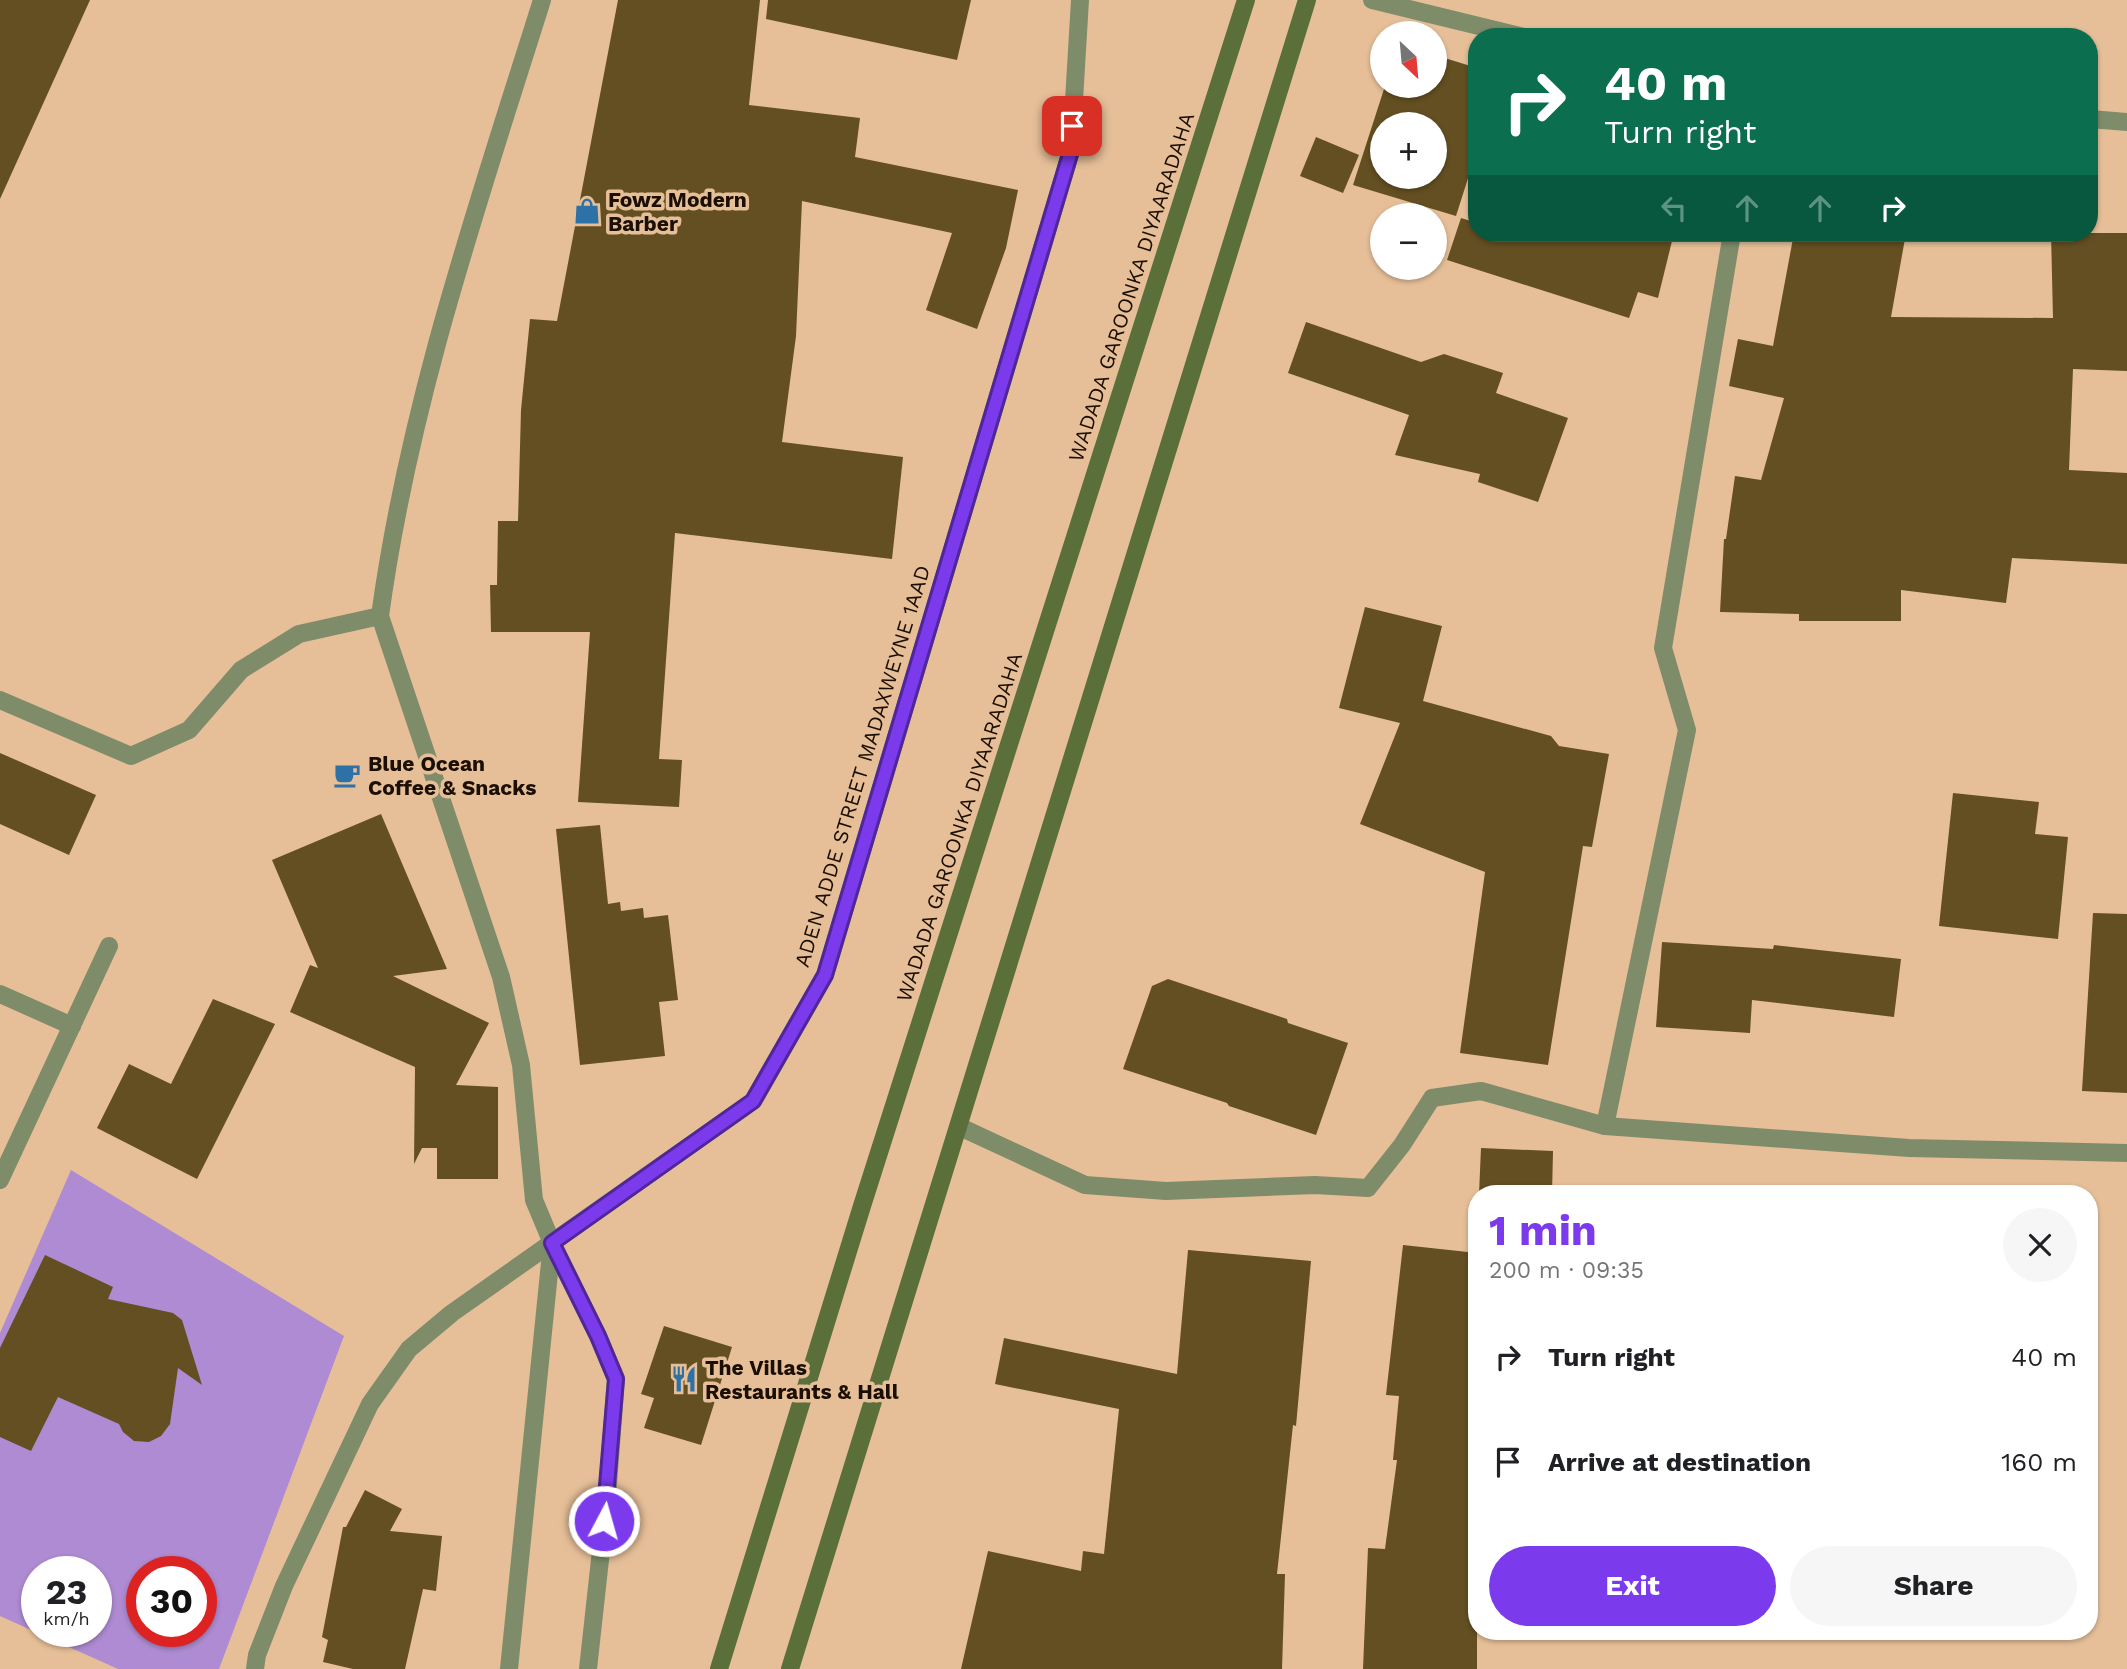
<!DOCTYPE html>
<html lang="en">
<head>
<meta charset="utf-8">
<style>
	body { margin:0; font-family:"Work Sans",sans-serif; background:#f6f6f6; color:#202124; height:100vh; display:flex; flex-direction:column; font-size:26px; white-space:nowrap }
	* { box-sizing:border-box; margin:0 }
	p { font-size:23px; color:#757577 }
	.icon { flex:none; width:38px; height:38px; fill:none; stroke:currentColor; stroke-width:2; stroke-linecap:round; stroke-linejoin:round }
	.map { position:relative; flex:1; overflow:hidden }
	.panel { position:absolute; left:1468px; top:1185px; width:630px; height:455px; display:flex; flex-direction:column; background:#fff; border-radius:28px; box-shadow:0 2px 5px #0004 }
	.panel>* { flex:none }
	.banner { position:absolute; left:1468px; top:28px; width:630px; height:214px; border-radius:28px; box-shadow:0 2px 5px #0004; background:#0b6e4f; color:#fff; overflow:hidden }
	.needle { width:46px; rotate:154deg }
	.tools { position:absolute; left:1370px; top:21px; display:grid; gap:14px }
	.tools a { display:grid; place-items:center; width:77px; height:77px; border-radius:50%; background:#fff; box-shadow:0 2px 5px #0004; font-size:35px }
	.speed { position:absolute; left:21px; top:1556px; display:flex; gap:14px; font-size:35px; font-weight:700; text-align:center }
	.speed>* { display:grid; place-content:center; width:91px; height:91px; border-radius:50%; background:#fff; box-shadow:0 2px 5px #0004; line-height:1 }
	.speed small { font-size:18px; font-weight:400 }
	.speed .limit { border:10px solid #d22; background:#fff; color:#111 }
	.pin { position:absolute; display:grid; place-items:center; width:60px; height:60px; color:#fff; margin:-30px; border-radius:14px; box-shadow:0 4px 10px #0006 }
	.me { position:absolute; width:77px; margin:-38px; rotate:6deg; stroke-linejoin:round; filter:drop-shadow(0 0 5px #0008) }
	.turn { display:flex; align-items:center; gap:24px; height:147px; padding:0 21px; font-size:32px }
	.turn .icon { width:91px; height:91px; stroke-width:2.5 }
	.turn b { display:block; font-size:49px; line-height:60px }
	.lanes { display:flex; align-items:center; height:66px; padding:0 21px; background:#0003; justify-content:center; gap:35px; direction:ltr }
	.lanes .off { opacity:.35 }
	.round { display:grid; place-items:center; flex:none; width:74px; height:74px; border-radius:37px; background:#f6f6f6 }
	.head { display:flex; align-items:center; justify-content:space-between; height:119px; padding:0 21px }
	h1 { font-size:42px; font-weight:700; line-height:52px; color:#7c3aed }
	.button { display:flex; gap:14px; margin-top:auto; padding:14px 21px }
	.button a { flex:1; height:80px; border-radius:42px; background:#7c3aed; color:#fff; font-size:28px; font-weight:700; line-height:80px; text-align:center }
	.button a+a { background:#f6f6f6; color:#202124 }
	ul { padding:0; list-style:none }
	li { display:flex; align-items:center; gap:21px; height:105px; padding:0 21px }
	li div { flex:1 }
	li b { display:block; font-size:26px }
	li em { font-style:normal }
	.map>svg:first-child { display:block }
	.green { fill:#ae8bd2; fill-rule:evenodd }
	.building { fill:#634f21; fill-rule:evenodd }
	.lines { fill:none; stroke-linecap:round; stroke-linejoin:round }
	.lane { stroke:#7e8c6a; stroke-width:18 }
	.street { stroke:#7e8c6a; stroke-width:18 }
	.secondary { stroke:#5b6f3b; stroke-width:18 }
	.route-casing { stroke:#51269a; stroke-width:18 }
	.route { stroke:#7c3aed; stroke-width:12 }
	.labels { text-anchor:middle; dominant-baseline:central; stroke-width:7; stroke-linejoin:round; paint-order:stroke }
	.poi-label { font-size:21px; font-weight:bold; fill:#1b0e02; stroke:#e6bf98; text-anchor:start }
	.street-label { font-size:21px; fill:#1b0e02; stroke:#e6bf98 }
</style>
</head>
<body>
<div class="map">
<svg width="2127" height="1669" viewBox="0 0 2127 1669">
	<rect width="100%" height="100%" fill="#e6bf98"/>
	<!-- green -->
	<path class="green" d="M 71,1170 L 344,1336 L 219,1669 L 118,1669 L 0,1616 L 0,1333 ZM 37,1572 L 96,1572 L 96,1631 L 37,1631 ZM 142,1572 L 201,1572 L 201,1631 L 142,1631 Z"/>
	<!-- building -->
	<g class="building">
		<path d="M 0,0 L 90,0 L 0,199 Z"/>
		<path d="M 618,0 L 760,0 L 749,105 L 860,118 L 855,157 L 1018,190 L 1006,248 L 977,329 L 926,310 L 952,233 L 802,201 L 796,336 L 782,442 L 903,457 L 892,559 L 675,533 L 659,759 L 682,760 L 679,807 L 578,802 L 590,632 L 491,632 L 490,585 L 497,585 L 498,521 L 518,521 L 521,410 L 530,319 L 557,321 Z"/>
		<path d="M 768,0 L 971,0 L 957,60 L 766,19 Z"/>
		<path d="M 1435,55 L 1477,68 L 1477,150 L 1456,216 L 1353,185 L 1385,86 L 1435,86 ZM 1382,124 L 1435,124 L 1435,177 L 1382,177 Z"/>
		<path d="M 1316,137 L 1359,155 L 1343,193 L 1300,176 Z"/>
		<path d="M 1461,218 L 1477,223 L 1477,233 L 1640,233 L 1672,241 L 1658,298 L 1638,292 L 1629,318 L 1447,260 Z"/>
		<path d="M 1794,233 L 1906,233 L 1891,317 L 2053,318 L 2051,233 L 2127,233 L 2127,371 L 2073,369 L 2069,470 L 2127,473 L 2127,564 L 2012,558 L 2006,603 L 1901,590 L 1901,621 L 1799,621 L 1799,614 L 1720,612 L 1724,539 L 1726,539 L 1735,476 L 1761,480 L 1784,398 L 1729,386 L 1738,339 L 1773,346 Z"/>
		<path d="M 1306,322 L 1421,362 L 1444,354 L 1503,373 L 1496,393 L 1568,418 L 1538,502 L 1478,482 L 1480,474 L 1395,455 L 1409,415 L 1288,373 Z"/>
		<path d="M 1365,607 L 1442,626 L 1423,701 L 1551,736 L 1559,746 L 1609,754 L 1592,847 L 1583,846 L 1548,1065 L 1460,1053 L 1485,872 L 1360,824 L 1400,723 L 1339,708 Z"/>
		<path d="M 0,753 L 96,795 L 69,855 L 0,824 Z"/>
		<path d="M 1953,793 L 2039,802 L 2035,834 L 2068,837 L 2058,939 L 1939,926 Z"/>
		<path d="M 381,814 L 447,969 L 393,976 L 489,1023 L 456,1085 L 498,1087 L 498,1179 L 437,1179 L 437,1148 L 422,1148 L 414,1164 L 415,1067 L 290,1012 L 310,965 L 318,968 L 272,860 Z"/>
		<path d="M 600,825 L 608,904 L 620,902 L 621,911 L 643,908 L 644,918 L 668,915 L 678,1000 L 659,1002 L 665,1056 L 580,1065 L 556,829 Z"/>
		<path d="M 2093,913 L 2127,914 L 2127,1093 L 2082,1091 Z"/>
		<path d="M 1662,942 L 1773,949 L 1774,945 L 1901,959 L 1894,1017 L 1752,1000 L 1750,1033 L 1656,1027 Z"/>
		<path d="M 1168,979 L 1287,1019 L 1288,1023 L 1348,1043 L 1316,1135 L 1229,1106 L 1227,1103 L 1123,1069 L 1152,986 Z"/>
		<path d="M 213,999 L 275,1024 L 197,1179 L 97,1128 L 129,1064 L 171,1084 Z"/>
		<path d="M 1481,1148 L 1553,1151 L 1552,1194 L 1479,1194 Z"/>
		<path d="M 1403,1245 L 1477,1253 L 1477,1669 L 1363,1669 L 1368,1548 L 1385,1549 L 1397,1460 L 1393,1460 L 1399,1396 L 1386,1395 Z"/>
		<path d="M 1188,1250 L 1311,1261 L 1296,1426 L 1293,1425 L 1277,1574 L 1285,1574 L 1282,1669 L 961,1669 L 988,1551 L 1081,1571 L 1083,1551 L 1104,1554 L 1119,1409 L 995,1384 L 1004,1338 L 1177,1374 Z"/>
		<path d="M 45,1255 L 113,1287 L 108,1299 L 173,1313 L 182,1320 L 202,1385 L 178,1368 L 170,1424 L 161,1436 L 149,1442 L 134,1441 L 123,1432 L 119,1424 L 58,1397 L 31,1451 L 0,1437 L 0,1348 Z"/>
		<path d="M 664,1326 L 732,1347 L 701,1445 L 644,1428 L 654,1398 L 641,1394 Z"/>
		<path d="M 365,1490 L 402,1509 L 390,1531 L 442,1536 L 436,1591 L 423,1589 L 405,1669 L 353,1669 L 323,1662 L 328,1640 L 322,1637 L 343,1527 L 346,1527 Z"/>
	</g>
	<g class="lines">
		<!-- lane -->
		<g class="lane">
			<path d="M 542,0 C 478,204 409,403 380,616 L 501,977 L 521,1065 L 534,1200 L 552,1243"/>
			<path d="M 0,700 L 131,756 L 189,730 L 241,670 L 299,634 L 380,616"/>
			<path d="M 0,994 L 72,1026"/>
			<path d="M 0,1180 L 109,946"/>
		</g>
		<!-- street -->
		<g class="street">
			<path d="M 1372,0 L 1524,37"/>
			<path d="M 2090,119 L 2127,122"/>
			<path d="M 1605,1126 L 1687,730 L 1663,648 L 1732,233"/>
			<path d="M 960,1127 L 1085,1185 L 1166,1191 L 1315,1185 L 1368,1188 L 1402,1145 L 1432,1098 L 1481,1091 L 1605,1126 L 1909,1148 L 2127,1153"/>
			<path d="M 552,1243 L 598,1336 L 616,1379 L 607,1496 L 588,1669"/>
			<path d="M 255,1669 L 257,1655 L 284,1586 L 370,1404 L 409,1349 L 452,1313 L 753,1101 L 825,975 L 1071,151 L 1080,0"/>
			<path d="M 509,1669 L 552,1243"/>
		</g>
		<!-- secondary -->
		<g class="secondary">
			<path d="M 719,1669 L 862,1206 L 1246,0"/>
			<path d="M 790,1669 L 1307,0"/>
		</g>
	</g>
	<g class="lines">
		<!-- route casing -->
		<g class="route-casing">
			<path id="route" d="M 604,1521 L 616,1379 L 598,1336 L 552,1243 L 753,1101 L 825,975 L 1071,151 L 1072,126"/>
		</g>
		<!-- route -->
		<use href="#route" class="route"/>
	</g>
	<!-- icons -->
	<defs>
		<g id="shop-bare" transform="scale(2.1)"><path d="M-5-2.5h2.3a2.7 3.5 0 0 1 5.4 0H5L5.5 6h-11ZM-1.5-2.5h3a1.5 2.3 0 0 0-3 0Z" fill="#2e71a7" stroke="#e6bf98" stroke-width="2.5" paint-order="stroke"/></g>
		<g id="cafe-bare" transform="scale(2.1)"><path d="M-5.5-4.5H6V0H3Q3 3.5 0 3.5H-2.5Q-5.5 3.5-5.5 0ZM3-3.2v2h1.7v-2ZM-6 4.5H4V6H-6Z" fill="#2e71a7" stroke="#e6bf98" stroke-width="2.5" paint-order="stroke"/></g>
		<g id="restaurant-bare" transform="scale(2.1)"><path d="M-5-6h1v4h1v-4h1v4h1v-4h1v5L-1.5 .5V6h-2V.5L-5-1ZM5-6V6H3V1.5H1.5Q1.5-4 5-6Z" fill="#2e71a7" stroke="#e6bf98" stroke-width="2.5" paint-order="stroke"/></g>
	</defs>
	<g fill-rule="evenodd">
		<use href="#shop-bare" x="587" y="211"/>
		<use href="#cafe-bare" x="347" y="775"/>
		<use href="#restaurant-bare" x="684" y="1379"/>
	</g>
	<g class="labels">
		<!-- poi labels -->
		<g class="poi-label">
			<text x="608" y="199">Fowz Modern<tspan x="608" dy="24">Barber</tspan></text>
			<text x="368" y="763">Blue Ocean<tspan x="368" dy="24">Coffee &amp; Snacks</tspan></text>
			<text x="705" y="1367">The Villas<tspan x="705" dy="24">Restaurants &amp; Hall</tspan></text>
		</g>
		<!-- street labels -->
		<g class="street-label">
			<text transform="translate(1131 287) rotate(-72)">WADADA GAROONKA DIYAARADAHA</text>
			<text transform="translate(862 766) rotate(-73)">ADEN ADDE STREET MADAXWEYNE 1AAD</text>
			<text transform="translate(959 827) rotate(-72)">WADADA GAROONKA DIYAARADAHA</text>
		</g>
	</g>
</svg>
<div class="tools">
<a><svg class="needle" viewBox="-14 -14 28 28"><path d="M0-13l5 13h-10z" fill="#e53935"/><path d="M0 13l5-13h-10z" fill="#757577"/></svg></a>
<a>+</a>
<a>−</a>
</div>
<div class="speed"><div>23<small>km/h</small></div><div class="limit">30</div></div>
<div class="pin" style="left:1072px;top:126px;background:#d93025"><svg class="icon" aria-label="arrive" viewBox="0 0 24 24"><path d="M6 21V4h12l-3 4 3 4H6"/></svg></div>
<svg class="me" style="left:604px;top:1521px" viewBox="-20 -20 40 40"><circle r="17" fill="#7c3aed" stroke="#fff" stroke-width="3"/><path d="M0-11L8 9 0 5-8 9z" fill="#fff"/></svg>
<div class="banner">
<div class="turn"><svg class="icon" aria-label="right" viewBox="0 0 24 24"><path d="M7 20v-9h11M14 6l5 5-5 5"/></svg><div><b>40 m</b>Turn right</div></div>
<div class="lanes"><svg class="icon off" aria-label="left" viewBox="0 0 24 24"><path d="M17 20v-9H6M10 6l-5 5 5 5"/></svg><svg class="icon off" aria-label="ahead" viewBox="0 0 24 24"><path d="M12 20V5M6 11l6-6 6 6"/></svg><svg class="icon off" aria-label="ahead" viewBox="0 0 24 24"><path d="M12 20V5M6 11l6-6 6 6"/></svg><svg class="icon" aria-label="right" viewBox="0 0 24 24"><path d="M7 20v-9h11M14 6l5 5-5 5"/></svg></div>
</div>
<section class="panel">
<div class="head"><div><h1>1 min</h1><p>200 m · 09:35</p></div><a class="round"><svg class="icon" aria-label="close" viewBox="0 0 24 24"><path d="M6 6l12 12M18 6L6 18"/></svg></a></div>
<ul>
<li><svg class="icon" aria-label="right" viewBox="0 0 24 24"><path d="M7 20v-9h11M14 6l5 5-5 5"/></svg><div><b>Turn right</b></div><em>40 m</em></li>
<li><svg class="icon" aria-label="arrive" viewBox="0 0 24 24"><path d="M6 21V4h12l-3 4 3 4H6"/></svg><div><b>Arrive at destination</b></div><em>160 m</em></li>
</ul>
<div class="button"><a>Exit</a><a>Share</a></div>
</section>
</div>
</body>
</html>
